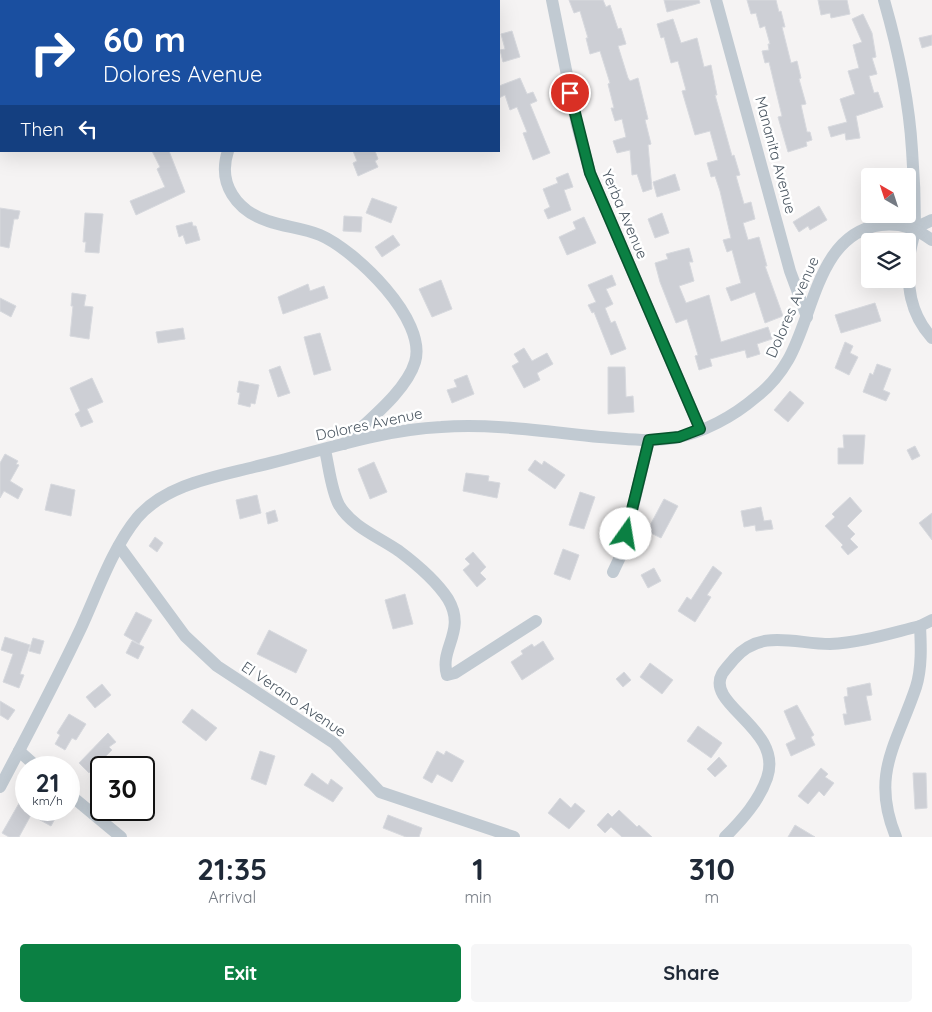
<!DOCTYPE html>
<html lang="en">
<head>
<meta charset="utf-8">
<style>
	body { margin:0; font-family:Quicksand,sans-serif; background:#f6f6f7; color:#1f2937; height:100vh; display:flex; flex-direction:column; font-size:19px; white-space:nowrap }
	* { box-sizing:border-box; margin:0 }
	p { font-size:16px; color:#747a83 }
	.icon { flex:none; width:28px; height:28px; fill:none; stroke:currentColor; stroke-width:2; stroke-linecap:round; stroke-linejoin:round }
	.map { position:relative; height:837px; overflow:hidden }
	.panel { display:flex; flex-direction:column; background:#fff; flex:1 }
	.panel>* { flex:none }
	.top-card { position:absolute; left:0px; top:0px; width:500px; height:152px; box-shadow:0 5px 20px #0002; background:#1a4fa0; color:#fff; overflow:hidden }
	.needle { width:32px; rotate:321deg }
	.tools { position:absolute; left:861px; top:168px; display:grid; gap:10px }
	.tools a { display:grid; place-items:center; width:55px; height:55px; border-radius:5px; background:#fff; box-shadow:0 5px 20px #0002; font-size:25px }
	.speed { position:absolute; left:15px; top:756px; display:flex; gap:10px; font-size:25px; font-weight:700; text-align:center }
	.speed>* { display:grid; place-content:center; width:65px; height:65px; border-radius:50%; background:#fff; box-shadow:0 5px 20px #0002; line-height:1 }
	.speed small { font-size:12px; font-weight:400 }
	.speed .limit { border:2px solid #111; border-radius:8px; background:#fff; color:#111 }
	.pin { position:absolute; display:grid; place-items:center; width:42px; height:42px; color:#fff; margin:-21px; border:2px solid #fff; border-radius:50%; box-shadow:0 1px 5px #0007 }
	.me { position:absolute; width:55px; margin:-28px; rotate:13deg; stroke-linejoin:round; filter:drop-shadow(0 0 4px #0008) }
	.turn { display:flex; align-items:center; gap:18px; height:105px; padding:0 20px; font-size:22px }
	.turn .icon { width:65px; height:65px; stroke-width:2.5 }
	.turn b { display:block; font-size:35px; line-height:42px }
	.then { display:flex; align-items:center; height:48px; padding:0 20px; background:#0003; gap:10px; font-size:19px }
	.eta { display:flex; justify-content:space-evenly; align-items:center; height:85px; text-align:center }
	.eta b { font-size:30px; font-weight:700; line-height:35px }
	.primary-button { display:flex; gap:10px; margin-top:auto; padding:10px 20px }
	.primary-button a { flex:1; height:58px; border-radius:5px; background:#0b8043; color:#fff; font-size:20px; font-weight:700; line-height:58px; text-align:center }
	.primary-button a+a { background:#f6f6f7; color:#1f2937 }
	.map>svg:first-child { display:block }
	.building { fill:#cdcfd5; stroke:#d7d9de }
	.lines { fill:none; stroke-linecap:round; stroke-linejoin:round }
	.minor { stroke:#c1cad2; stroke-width:12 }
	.route-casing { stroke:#07532c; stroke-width:12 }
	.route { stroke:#0b8043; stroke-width:9 }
	.labels { text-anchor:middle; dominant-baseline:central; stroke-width:5; stroke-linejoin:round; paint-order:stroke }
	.street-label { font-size:15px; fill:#4a5661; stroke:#fff }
</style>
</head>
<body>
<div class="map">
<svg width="932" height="837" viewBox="0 0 932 837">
	<rect width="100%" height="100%" fill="#f5f3f3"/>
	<!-- building -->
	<g class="building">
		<path d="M 569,0 L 603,0 L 606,7 L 610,5 L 618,29 L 621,28 L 626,44 L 618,46 L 628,78 L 630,81 L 638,78 L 648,119 L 645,120 L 651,144 L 648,145 L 652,189 L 643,192 L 637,174 L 632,175 L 630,150 L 617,153 L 613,141 L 626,137 L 622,119 L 615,121 L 611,108 L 614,108 L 608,84 L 610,83 L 600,51 L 590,54 L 586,38 L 588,38 L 580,11 L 574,13 Z"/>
		<path d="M 664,0 L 699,0 L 700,3 L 667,12 Z"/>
		<path d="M 747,0 L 776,0 L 779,12 L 781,11 L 785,27 L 782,27 L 791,63 L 797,61 L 801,78 L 799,79 L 806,104 L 801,105 L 807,132 L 810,132 L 812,140 L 806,142 L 807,146 L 788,152 L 778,117 L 782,116 L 769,62 L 765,63 L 762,51 L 769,50 L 768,44 L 770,44 L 765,26 L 760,28 L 756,13 L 751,14 Z"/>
		<path d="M 818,0 L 847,0 L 850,14 L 831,18 L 830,13 L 821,15 Z"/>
		<path d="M 863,14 L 872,33 L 876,57 L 872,58 L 877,74 L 869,76 L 874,93 L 878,92 L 883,107 L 856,116 L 860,138 L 846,140 L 845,133 L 831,137 L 828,127 L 847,122 L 840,99 L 855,94 L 848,71 L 859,68 L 853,45 L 862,42 L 852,19 Z"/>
		<path d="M 673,19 L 681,43 L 697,38 L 704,67 L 711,65 L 717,95 L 715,95 L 732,156 L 734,155 L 740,175 L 736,176 L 744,204 L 751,202 L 755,219 L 743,223 L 748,240 L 759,237 L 767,266 L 765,266 L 783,316 L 765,323 L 755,292 L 731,301 L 726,288 L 741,283 L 732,250 L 727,252 L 723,240 L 731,238 L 720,191 L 715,176 L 711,177 L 707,163 L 718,160 L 710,131 L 695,135 L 682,91 L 686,90 L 678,61 L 671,63 L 664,37 L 661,38 L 657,24 Z"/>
		<path d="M 512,31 L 520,57 L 503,62 L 500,50 L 505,49 L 501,34 Z"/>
		<path d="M 932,35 L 932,45 L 922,48 L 919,38 Z"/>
		<path d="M 520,78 L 527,94 L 533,92 L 537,101 L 530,104 L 550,153 L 533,160 L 523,133 L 527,132 L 517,107 L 510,110 L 505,95 L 499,98 L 499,86 Z"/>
		<path d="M 152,151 L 169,151 L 185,192 L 136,215 L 130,201 L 165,187 L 157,169 L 160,167 Z"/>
		<path d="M 353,151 L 375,151 L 378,159 L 375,161 L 378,167 L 358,176 L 353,163 L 357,161 Z"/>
		<path d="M 568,173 L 573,187 L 564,190 L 571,210 L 548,219 L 544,210 L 550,207 L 543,189 L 558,183 L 556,178 Z"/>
		<path d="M 675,174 L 680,190 L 657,197 L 653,182 Z"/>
		<path d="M 372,198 L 397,207 L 391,223 L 366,213 Z"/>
		<path d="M 819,206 L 827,220 L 810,230 L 808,226 L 799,232 L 793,222 Z"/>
		<path d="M 0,208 L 20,211 L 18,219 L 14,219 L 9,248 L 0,246 Z"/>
		<path d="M 85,213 L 103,214 L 99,253 L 85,252 L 86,242 L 83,242 Z"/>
		<path d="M 662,213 L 669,233 L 655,238 L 648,219 Z"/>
		<path d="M 344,216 L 362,217 L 361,232 L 343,231 Z"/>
		<path d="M 584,217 L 596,243 L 567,255 L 559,237 L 576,229 L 573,222 Z"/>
		<path d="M 192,222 L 193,226 L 196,226 L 200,240 L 186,244 L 183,235 L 179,237 L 176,226 Z"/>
		<path d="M 393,235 L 400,245 L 382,257 L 375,247 Z"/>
		<path d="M 689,248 L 693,262 L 689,262 L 694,281 L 679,286 L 686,303 L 709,295 L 721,342 L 768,327 L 772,339 L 757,344 L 760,354 L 747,358 L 745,350 L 710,359 L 712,366 L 699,370 L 695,356 L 698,355 L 687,319 L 676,323 L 660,282 L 655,263 L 668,259 L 666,254 Z"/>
		<path d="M 612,275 L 616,285 L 606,289 L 613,304 L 605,308 L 611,323 L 615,321 L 626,349 L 611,355 L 594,312 L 592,313 L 588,305 L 596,302 L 588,285 Z"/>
		<path d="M 441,280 L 452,309 L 432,317 L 419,289 Z"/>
		<path d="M 308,284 L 310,291 L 324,286 L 328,298 L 283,314 L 278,297 Z"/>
		<path d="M 72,293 L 86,295 L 84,306 L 93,307 L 89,339 L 70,336 L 73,306 L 71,306 Z"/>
		<path d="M 0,298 L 16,306 L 11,317 L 0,311 Z"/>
		<path d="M 875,303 L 881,321 L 841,333 L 835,315 Z"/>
		<path d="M 183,328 L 185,339 L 158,343 L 156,332 Z"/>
		<path d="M 320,333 L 331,370 L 314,375 L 304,337 Z"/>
		<path d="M 845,342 L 853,346 L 850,353 L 858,357 L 849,375 L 835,368 Z"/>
		<path d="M 524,348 L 532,361 L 547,353 L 553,364 L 537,373 L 540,380 L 524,388 L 512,366 L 519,362 L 514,354 Z"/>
		<path d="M 877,364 L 891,369 L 883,390 L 890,393 L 886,401 L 863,392 L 870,373 L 873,375 Z"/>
		<path d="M 280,366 L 290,393 L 278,397 L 269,370 Z"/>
		<path d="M 608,367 L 625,367 L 626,397 L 633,396 L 634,412 L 608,414 Z"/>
		<path d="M 467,375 L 474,394 L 452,403 L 447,390 L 457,387 L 454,380 Z"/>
		<path d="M 92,378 L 103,402 L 87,409 L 93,422 L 81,427 L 75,414 L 80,411 L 70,388 Z"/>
		<path d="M 239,381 L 259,385 L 255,404 L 251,403 L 250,407 L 238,404 L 240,393 L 237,392 Z"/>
		<path d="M 790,391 L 804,403 L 788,422 L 774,410 Z"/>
		<path d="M 843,435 L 865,435 L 863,464 L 838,464 L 838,448 L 844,448 Z"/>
		<path d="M 915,446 L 920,456 L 912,460 L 907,450 Z"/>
		<path d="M 5,454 L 18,461 L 16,464 L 19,465 L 10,481 L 23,489 L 18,499 L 4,491 L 0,498 L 0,463 Z"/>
		<path d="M 535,460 L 542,465 L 544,461 L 565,475 L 555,489 L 528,470 Z"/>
		<path d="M 374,462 L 387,492 L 370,499 L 358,469 Z"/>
		<path d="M 466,473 L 489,476 L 488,481 L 500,483 L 497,498 L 463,491 Z"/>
		<path d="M 51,484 L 75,490 L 71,516 L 45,510 Z"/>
		<path d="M 580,492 L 595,497 L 584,529 L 569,525 Z"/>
		<path d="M 257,495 L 261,513 L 240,519 L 236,500 Z"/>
		<path d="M 850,497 L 862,511 L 847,526 L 855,534 L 850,539 L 858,547 L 848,555 L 841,547 L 843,545 L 825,526 L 835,517 L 832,514 Z"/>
		<path d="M 664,499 L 678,506 L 661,538 L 647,531 Z"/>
		<path d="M 761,507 L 764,521 L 771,520 L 773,529 L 756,531 L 755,525 L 744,527 L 741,511 Z"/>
		<path d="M 275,510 L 278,521 L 268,524 L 266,513 Z"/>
		<path d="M 932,513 L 932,540 L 919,523 Z"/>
		<path d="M 155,537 L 163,543 L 157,552 L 149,546 Z"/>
		<path d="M 563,549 L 579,555 L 570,580 L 554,574 Z"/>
		<path d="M 473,552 L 486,567 L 480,573 L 486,579 L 477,587 L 463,570 L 470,564 L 465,559 Z"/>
		<path d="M 713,566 L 722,573 L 707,595 L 711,597 L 695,622 L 678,611 L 687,597 L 691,600 Z"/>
		<path d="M 654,568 L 661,581 L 648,588 L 641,575 Z"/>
		<path d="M 405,594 L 413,624 L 393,629 L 385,600 Z"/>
		<path d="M 136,612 L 152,620 L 139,644 L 124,635 Z"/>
		<path d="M 269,630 L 307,650 L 296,673 L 257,654 Z"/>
		<path d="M 5,637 L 30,645 L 20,674 L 24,675 L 19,688 L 3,682 L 13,654 L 1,650 Z"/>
		<path d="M 33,638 L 44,641 L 40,654 L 29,651 Z"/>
		<path d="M 132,641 L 144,647 L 138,659 L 126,653 Z"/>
		<path d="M 543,641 L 554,659 L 522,680 L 511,662 L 523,654 L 521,651 L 532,644 L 534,647 Z"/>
		<path d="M 650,663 L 673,680 L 662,694 L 640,677 Z"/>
		<path d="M 624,672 L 631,680 L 623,687 L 616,679 Z"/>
		<path d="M 870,683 L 872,695 L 866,696 L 871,720 L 845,725 L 843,714 L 847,714 L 844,697 L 848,696 L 847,688 Z"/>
		<path d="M 102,684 L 111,695 L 95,708 L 86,697 Z"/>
		<path d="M 0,701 L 15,710 L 8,720 L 0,715 Z"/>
		<path d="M 797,705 L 814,735 L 811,737 L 815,745 L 791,756 L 786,744 L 796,739 L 784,711 Z"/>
		<path d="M 192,709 L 217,728 L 206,741 L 182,722 Z"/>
		<path d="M 69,714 L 86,724 L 76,740 L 72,738 L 65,750 L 55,744 L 60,735 L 57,733 Z"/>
		<path d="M 698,726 L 722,743 L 711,758 L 687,741 Z"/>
		<path d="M 108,733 L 116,742 L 109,747 L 112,750 L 89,773 L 79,763 Z"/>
		<path d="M 260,751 L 275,756 L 266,785 L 251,779 Z"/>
		<path d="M 437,751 L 444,755 L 446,751 L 464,761 L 452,782 L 437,774 L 432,783 L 423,778 Z"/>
		<path d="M 719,757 L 727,766 L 715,777 L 707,769 Z"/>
		<path d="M 821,768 L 828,774 L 825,777 L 834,783 L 824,796 L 819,791 L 808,804 L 798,796 Z"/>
		<path d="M 312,773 L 328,785 L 331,779 L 343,788 L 333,802 L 304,785 Z"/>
		<path d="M 913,773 L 926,773 L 927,808 L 915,809 Z"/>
		<path d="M 26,791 L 26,810 L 48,810 L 57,815 L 51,826 L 31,815 L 19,837 L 9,837 L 2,833 Z"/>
		<path d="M 560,798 L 571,808 L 575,803 L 585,811 L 569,829 L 548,813 Z"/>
		<path d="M 619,810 L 637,827 L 639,825 L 652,837 L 622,837 L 611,827 L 605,833 L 597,825 L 608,813 L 612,817 Z"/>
		<path d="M 388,815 L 422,828 L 419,837 L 406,837 L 383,828 Z"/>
		<path d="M 795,825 L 815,837 L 788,837 Z"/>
	</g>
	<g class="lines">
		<!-- minor -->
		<g class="minor">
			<path d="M 230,0 L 230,1"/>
			<path d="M 552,0 L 577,125 L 590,173 L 700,429"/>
			<path d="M 716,0 L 790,271 L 807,317"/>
			<path d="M 884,0 C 898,49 909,99 912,150 C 914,175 915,201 915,226 C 915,235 911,244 910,253 C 906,285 910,314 932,338"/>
			<path d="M 228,151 C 217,184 237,211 268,221 C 285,227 303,228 320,235 C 355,250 428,320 415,362 C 406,392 366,422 344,444"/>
			<path d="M 915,228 L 932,220"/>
			<path d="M 325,450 C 329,467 331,490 339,505 C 352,527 379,537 399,551 C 415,563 437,582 448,599 C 467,631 439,648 447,675 L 455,673 L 536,621"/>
			<path d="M 119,546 L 185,636 L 217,666 L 334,743 L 380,792 L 514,837"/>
			<path d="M 613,572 L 622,553 L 649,440"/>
			<path d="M 19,751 L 38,768"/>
			<path d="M 0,787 C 28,734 56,681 81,628 C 97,593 113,547 137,518 C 165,485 214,477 254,467 C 315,453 378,430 441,427 C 493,423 548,432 600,437 C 625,439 649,442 674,438 C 703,433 734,416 756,397 C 769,387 780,374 788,360 C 814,315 818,233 881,225 C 902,223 915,228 932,240"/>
			<path d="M 69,794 L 121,837"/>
			<path d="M 725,837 C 742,820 759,801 767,778 C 784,729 705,705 722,674 C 725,669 730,664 734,659 C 761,628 795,644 830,644 C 860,643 891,633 920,626"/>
			<path d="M 896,837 C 870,774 897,744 916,687 C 922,668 921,645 920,626 L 932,620"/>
		</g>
	</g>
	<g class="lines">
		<!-- route casing -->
		<g class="route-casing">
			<path id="route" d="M 570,93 L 590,173 L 700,429 L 679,437 L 649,440 L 626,534"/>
		</g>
		<!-- route -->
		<use href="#route" class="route"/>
	</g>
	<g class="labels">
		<!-- street labels -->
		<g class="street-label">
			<text transform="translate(776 155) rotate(75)">Mananita Avenue</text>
			<text transform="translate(625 214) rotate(67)">Yerba Avenue</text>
			<text transform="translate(792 307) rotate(-66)">Dolores Avenue</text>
			<text transform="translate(369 424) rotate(-12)">Dolores Avenue</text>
			<text transform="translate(294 699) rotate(34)">El Verano Avenue</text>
		</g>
	</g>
</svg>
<div class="tools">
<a><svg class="needle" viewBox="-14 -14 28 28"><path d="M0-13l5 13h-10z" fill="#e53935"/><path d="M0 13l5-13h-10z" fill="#747a83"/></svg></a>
<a><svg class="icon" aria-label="layers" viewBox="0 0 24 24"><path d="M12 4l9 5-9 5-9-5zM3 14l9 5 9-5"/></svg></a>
</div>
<div class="speed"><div>21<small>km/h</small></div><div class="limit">30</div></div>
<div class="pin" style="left:570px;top:93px;background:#d93025"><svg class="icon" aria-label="arrive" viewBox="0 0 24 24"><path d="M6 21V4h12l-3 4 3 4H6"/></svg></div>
<svg class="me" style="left:626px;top:534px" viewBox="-20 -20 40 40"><circle r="19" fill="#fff"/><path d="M0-13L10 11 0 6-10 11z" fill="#0b8043"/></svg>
<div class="top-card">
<div class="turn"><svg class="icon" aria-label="right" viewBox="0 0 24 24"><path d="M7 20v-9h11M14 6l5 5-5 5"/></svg><div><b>60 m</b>Dolores Avenue</div></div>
<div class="then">Then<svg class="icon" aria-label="left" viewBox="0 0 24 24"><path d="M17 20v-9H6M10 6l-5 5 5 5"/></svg></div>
</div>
</div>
<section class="panel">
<div class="eta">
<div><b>21:35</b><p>Arrival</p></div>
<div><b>1</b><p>min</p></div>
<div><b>310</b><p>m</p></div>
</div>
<div class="primary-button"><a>Exit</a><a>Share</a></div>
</section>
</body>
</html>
